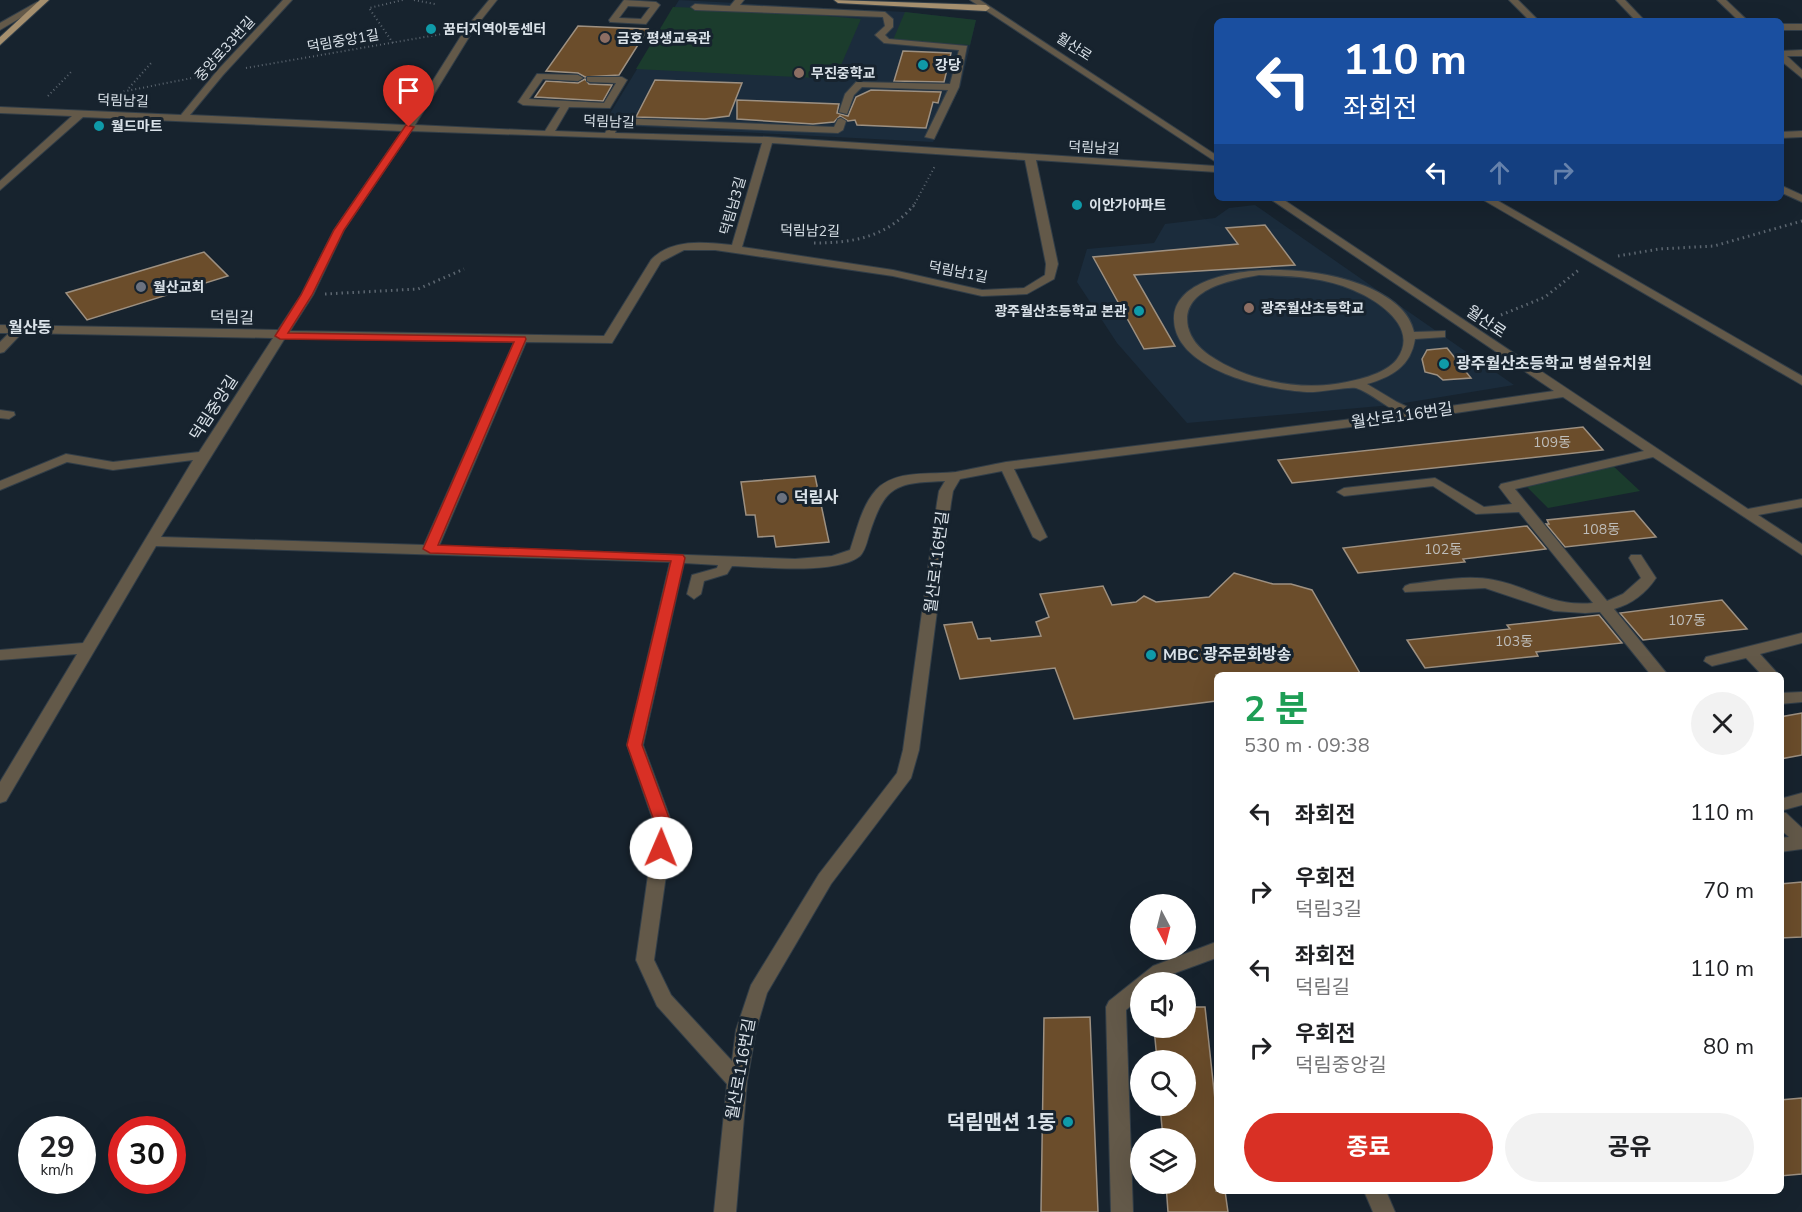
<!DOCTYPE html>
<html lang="ko">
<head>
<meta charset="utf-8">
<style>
	body { margin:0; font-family:"Nunito Sans","Noto Sans KR",sans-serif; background:#f2f2f2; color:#202124; height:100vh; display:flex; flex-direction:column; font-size:22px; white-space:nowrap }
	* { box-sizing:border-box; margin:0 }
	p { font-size:20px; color:#757577 }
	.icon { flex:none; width:33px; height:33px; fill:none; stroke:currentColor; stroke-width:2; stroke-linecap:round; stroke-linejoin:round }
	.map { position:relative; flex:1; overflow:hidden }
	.panel { position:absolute; left:1214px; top:672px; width:570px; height:522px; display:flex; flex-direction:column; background:#fff; border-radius:9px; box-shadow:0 6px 24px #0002 }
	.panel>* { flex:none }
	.hud { position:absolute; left:1214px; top:18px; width:570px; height:183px; border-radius:9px; box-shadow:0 6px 24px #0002; background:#1a4fa0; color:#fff; overflow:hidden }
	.needle { width:39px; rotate:173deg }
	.fabs { position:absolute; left:1130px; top:894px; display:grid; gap:12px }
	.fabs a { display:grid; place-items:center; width:66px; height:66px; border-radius:50%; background:#fff; box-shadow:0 6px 24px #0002; font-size:30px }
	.speed { position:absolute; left:18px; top:1116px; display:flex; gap:12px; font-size:30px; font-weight:700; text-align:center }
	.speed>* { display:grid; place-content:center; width:78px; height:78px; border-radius:50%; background:#fff; box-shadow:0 6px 24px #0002; line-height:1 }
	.speed small { font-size:15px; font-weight:400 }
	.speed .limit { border:9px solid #d22; background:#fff; color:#111 }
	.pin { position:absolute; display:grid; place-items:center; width:51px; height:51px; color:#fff; margin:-62px -26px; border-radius:50% 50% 50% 0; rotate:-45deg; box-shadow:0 0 6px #0007 }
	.pin .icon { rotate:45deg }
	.me { position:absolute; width:66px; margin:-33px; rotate:1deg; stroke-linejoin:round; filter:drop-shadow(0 0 4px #0008) }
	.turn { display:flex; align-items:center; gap:21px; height:126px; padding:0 30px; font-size:27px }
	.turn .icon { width:78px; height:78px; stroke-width:2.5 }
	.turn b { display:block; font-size:42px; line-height:51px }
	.lanes { display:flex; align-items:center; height:57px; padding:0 30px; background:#0003; justify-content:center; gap:30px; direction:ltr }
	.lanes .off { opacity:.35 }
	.round { display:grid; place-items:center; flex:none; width:63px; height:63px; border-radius:32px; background:#f2f2f2 }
	.overview { display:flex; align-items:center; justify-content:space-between; height:102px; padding:0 30px }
	h1 { font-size:36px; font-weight:700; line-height:45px; color:#1e9e55 }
	.button { display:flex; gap:12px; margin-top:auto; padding:12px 30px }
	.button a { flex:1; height:69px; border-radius:36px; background:#d93025; color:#fff; font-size:24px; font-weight:700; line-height:69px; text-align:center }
	.button a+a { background:#f2f2f2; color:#202124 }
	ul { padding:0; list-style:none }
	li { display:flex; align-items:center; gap:18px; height:78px; padding:0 30px }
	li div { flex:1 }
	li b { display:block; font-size:22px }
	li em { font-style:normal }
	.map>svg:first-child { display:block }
	.built { fill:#1b2c3c }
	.green { fill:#1b3c2d }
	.building { fill:#6b4d2b; stroke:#9d9081; stroke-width:1.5 }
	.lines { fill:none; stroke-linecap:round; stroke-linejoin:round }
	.minor-casing { stroke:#323e48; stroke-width:2 }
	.major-casing { stroke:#323e48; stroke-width:2 }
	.path-far1 { stroke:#5c6670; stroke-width:2; stroke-dasharray:1 3; stroke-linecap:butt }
	.path { stroke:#5c6670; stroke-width:3; stroke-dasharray:1.5 4; stroke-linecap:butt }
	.minor { fill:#635949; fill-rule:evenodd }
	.major { fill:#a58f6e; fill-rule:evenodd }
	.route { fill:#d93025; stroke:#8d1f18; stroke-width:1.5 }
	.culture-dot { fill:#0f9aa8; stroke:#17232e; stroke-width:2 }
	.education-dot { fill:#8d6e63; stroke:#17232e; stroke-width:2 }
	.worship-dot { fill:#6b7280; stroke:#17232e; stroke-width:2 }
	.labels { text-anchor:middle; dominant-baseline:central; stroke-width:6; stroke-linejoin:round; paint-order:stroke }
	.far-poi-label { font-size:14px; font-weight:bold; fill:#dae2e9; stroke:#17232e; text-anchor:start }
	.far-street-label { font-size:14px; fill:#dae2e9; stroke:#17232e }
	.number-label { font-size:14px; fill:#bebdba }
	.street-label { font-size:16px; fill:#dae2e9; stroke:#17232e }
	.far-quarter-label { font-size:16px; font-weight:bold; fill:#dae2e9; stroke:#17232e }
	.poi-label { font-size:16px; font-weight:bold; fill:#dae2e9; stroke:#17232e; text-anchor:start }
	.near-poi-label { font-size:20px; font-weight:bold; fill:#dae2e9; stroke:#17232e; text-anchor:end }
</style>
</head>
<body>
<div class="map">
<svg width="1802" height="1212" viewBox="0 0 1802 1212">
	<rect width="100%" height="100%" fill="#17232e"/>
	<!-- built -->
	<g class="built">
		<path d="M 679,0 L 905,12 L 976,20 L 961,85 L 933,142 L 603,125 Z"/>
		<path d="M 1255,205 L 1514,385 L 1392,405 L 1187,423 L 1117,343 L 1077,282 L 1087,249 L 1154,243 L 1165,224 L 1215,218 L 1229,208 Z"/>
	</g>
	<!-- green -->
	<g class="green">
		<path d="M 673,7 L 759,10 L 861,19 L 835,79 L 636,69 Z"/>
		<path d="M 905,12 L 976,20 L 970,45 L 893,40 Z"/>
		<path d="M 1610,463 L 1640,491 L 1548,508 L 1519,479 Z"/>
	</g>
	<!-- building -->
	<g class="building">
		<path d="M 578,26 L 648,29 L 619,75 L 585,77 L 578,73 L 546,71 Z"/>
		<path d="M 903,51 L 951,53 L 944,82 L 894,81 Z"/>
		<path d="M 585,79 L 589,84 L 612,85 L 603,101 L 535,97 L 546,81 L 578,83 Z"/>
		<path d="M 655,80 L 742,83 L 729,116 L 705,119 L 636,117 Z"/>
		<path d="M 871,90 L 941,92 L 938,103 L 933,102 L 926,128 L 857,125 L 855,120 L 848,121 L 840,116 L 834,122 L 813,124 L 737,119 L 737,100 L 839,104 L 837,113 L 848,116 L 856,97 Z"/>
		<path d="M 1265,225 L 1295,265 L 1134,275 L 1175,346 L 1144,349 L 1093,257 L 1238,244 L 1226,228 Z"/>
		<path d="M 204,252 L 228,276 L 87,320 L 66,293 Z"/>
		<path d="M 1447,348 L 1471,378 L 1443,380 L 1437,375 L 1425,372 L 1422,359 L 1427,350 Z"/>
		<path d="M 1583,427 L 1603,450 L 1292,483 L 1278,460 Z"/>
		<path d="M 815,476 L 829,542 L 776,547 L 774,536 L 758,537 L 755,515 L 746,515 L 741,482 Z"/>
		<path d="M 1634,511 L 1656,537 L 1565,547 L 1546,524 L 1549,524 L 1547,520 Z"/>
		<path d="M 1527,526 L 1546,549 L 1463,559 L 1465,562 L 1358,573 L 1343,548 Z"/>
		<path d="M 1234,573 L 1273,584 L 1291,584 L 1312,590 L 1361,675 L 1216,675 L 1216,701 L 1074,719 L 1055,668 L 960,679 L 944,625 L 972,622 L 978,639 L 990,638 L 991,641 L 1041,636 L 1036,622 L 1049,617 L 1040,594 L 1103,586 L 1112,605 L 1136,602 L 1144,596 L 1156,602 L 1209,597 Z"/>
		<path d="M 1722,600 L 1747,629 L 1643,640 L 1620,613 Z"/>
		<path d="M 1599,615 L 1622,643 L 1536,652 L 1538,656 L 1425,668 L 1407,640 L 1510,629 L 1507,625 Z"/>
		<path d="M 1802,713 L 1802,755 L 1780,759 L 1780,717 Z"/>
		<path d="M 1802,882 L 1802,937 L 1780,938 L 1780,884 Z"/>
		<path d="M 1185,1007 L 1205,1007 L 1216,1109 L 1216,1191 L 1225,1191 L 1228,1212 L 1168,1212 L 1166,1184 L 1185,1184 L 1185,1138 L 1163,1138 L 1160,1106 L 1185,1106 L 1185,1060 L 1157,1060 L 1154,1028 L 1185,1028 Z"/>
		<path d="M 1090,1017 L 1098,1212 L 1041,1212 L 1044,1018 Z"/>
		<path d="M 1802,1098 L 1802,1174 L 1780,1176 L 1780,1100 Z"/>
	</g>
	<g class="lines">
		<!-- minor casing -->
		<g class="minor-casing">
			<g id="minor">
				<path d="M 283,0 L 292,0 L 223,75 L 190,115 L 405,125 L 466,28 L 489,0 L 497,0 L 474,29 L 415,125 L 545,131 L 560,107 L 523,105 L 518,102 L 537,74 L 578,75 L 583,78 L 578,81 L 543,79 L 529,99 L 604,103 L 616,83 L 590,82 L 587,81 L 587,77 L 622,77 L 627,80 L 610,108 L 569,107 L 555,131 L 605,133 L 613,119 L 616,118 L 834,127 L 838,119 L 841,118 L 846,121 L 843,130 L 838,133 L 619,124 L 615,133 L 768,137 L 1216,166 L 1216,172 L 1036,160 L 1058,264 L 1054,279 L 1027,294 L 982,296 L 893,276 L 715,250 L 684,250 L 661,262 L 612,343 L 526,342 L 439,546 L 795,559 L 832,556 L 850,550 C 857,530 861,507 876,490 C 895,469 931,475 956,472 C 973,469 989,465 1006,462 L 1400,413 C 1386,407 1369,392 1356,388 C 1349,386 1318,393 1307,392 C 1267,390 1173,370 1174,318 C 1175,247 1399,257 1414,332 L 1445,331 L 1445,337 L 1415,339 C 1411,366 1392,377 1367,384 L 1397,402 L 1416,411 L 1554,391 L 1269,198 L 1281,198 L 1748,509 L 1802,499 L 1802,507 L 1758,515 L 1802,544 L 1802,555 L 1653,457 L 1515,489 L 1607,601 L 1623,594 L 1641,578 L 1629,558 L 1631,555 L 1641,555 L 1656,578 C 1646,593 1632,604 1614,609 L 1668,675 L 1651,675 L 1600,612 L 1585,613 L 1554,611 L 1485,588 L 1405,592 L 1403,589 L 1405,586 L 1410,584 C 1437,581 1467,574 1494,580 C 1531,587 1551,607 1593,603 L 1519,512 L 1476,514 L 1433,486 L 1344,496 L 1337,492 L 1344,488 L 1435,478 L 1484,507 L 1512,504 L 1499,487 L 1501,484 L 1644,451 L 1563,397 L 1415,419 L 1014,469 L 1047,537 L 1040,541 L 1033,537 L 1002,471 L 960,479 L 953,491 L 951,503 L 919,750 L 911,778 L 831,884 L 767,993 L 756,1030 L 747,1081 L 736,1212 L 714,1212 L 727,1084 L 657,1006 L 636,960 L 655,826 L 627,745 L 670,562 L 156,546 L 6,801 L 0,803 L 0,782 L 77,654 L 0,660 L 0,650 L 83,643 L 193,460 L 113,470 L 67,462 L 0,490 L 0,481 L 66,454 L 113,462 L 199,452 L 273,338 L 22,333 L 4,352 L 0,353 L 0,342 L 9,333 L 0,333 L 0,325 L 278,330 L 301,295 L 334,230 L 402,131 L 83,117 L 0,190 L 0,181 L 72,116 L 0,113 L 0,107 L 181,115 L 217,71 ZM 411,131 L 762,143 L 732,245 C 705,242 671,238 651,260 L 604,336 L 290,331 L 313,295 L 344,230 ZM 772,143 L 1025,160 L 1046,264 L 1045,275 L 1024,288 L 982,290 L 893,270 L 742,247 ZM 1259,275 C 1291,276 1323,277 1353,290 C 1377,300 1420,327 1397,359 C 1385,375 1354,381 1335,384 C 1293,390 1244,379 1209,355 C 1199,348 1191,339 1188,327 C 1180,289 1231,280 1259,275 ZM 285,338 L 514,342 L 424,545 L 161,537 ZM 945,481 L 939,491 L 937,503 L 903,750 L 897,773 L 819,874 L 751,985 L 736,1030 L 732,1061 L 671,995 L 654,960 L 673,826 L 643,745 L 684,563 L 718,565 L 717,568 L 692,575 L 687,594 L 694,599 L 701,594 L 704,581 L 727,574 L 732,566 C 762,567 837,575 860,556 C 865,551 867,542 869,535 C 885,485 895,483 945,481 Z"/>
				<path d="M 624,0 L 656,2 L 660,5 L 646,24 L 610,22 L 609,20 ZM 628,6 L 650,7 L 641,19 L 619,18 Z"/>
				<path d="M 735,0 L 744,0 L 740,5 L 885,12 L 893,19 L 893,27 L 885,35 L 889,39 L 967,46 L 959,87 L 934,139 L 925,137 L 948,90 L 862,87 L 854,95 L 847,114 L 839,112 L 845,94 L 856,82 L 950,84 L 959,50 L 884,43 L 875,35 L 885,26 L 883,17 L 695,10 L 691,7 L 695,4 L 730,6 Z"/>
				<path d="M 970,0 L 980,0 L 1216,155 L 1216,162 Z"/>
				<path d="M 1509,0 L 1518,0 L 1539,21 L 1530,21 Z"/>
				<path d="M 1616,0 L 1625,0 L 1645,21 L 1636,21 Z"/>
				<path d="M 1717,0 L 1726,0 L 1748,21 L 1739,21 Z"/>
				<path d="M 37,2 L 44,4 L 0,30 L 0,23 Z"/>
				<rect x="1780" y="24" width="22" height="6"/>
				<path d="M 1802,50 L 1802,56 L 1787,56 L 1802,70 L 1802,78 L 1780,60 L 1780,51 Z"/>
				<path d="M 1802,131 L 1802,137 L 1780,138 L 1780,132 Z"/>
				<path d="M 1780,185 L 1802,195 L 1802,202 L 1780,192 Z"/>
				<path d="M 1480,198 L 1493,198 L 1802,376 L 1802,385 Z"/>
				<path d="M 0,410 L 14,412 L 15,415 L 9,419 L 0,418 Z"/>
				<path d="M 1802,633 L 1802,643 L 1760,654 L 1779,675 L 1762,675 L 1746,658 L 1712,666 L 1704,661 L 1706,657 Z"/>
				<path d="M 1802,692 L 1802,702 L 1780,704 L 1780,693 Z"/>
				<path d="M 1802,793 L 1802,805 L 1780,811 L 1780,799 Z"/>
				<path d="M 1780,812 L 1786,813 L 1802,828 L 1802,849 L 1780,852 L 1780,838 L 1789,837 L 1780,829 Z"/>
				<path d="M 1216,942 L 1216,958 L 1167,976 L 1159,982 L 1140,982 L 1140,998 L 1126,1010 L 1133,1212 L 1111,1212 L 1106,1007 L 1109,1001 L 1153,966 Z"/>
				<path d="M 1364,1191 L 1386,1191 L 1395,1212 L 1373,1212 Z"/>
			</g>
		</g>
		<!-- major casing -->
		<g class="major-casing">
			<g id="major">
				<path d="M 40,0 L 49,0 L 0,45 L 0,37 Z"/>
				<path d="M 834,0 L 986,5 L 990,8 L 986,11 L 838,3 Z"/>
			</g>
		</g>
		<!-- path-far1 -->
		<g class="path-far1">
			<path d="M 414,0 L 435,4"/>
			<path d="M 393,43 L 369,8 L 403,0"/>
			<path d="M 246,68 L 448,33"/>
			<path d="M 129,88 L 152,62"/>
			<path d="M 48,96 L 72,71"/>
			<path d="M 96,97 L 197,77"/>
			<path d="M 913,207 L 935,166"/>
		</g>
		<!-- path -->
		<g class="path">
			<path d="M 814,243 C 854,243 887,237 914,205"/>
			<path d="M 1618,256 L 1659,249 L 1714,246 L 1802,221"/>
			<path d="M 325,294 L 418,289 L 464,269"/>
			<path d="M 1501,315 L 1545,297 L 1580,269"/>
		</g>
		<!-- minor -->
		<use href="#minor" class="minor"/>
		<!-- major -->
		<use href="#major" class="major"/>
	</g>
	<!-- route -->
	<path class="route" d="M 406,125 L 414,127 L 344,230 L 312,295 L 288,333 L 525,337 L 526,339 L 438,545 L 683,555 L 685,558 L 642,745 L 672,826 L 666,853 L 655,853 L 653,848 L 656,826 L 627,745 L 671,561 L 430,553 L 423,549 L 514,342 L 280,339 L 275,336 L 301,295 L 334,230 Z"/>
	<!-- markers -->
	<g class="culture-dot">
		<circle cx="431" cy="29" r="6"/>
		<circle cx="923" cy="65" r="6"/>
		<circle cx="99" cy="126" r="6"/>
		<circle cx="1077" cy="205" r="6"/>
		<circle cx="1139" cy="311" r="6"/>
		<circle cx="1444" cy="364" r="6"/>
		<circle cx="1151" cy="655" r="6"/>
		<circle cx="1068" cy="1122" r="6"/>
	</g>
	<g class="education-dot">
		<circle cx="605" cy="38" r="6"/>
		<circle cx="799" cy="73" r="6"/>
		<circle cx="1249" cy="308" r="6"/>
	</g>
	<g class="worship-dot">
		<circle cx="141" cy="287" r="6"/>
		<circle cx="782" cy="498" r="6"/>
	</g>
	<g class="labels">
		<!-- far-poi labels -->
		<g class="far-poi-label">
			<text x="443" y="29">꿈터지역아동센터</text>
			<text x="617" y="38">금호 평생교육관</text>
			<text x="935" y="65">강당</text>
			<text x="811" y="73">무진중학교</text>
			<text x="111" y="126">월드마트</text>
			<text x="1089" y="205">이안가아파트</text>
			<text x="153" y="287">월산교회</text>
			<text x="1261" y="308">광주월산초등학교</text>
			<text x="1127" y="311" text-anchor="end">광주월산초등학교 본관</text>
		</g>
		<!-- far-street labels -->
		<g class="far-street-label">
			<text transform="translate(343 41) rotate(-10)">덕림중앙1길</text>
			<text transform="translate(1074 47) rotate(33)">월산로</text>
			<text transform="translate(225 49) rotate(-48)">중앙로33번길</text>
			<text transform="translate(123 101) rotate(2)">덕림남길</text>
			<text transform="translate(609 122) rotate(2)">덕림남길</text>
			<text transform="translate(1094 148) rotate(3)">덕림남길</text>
			<text transform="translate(733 206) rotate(-74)">덕림남3길</text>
			<text transform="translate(810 231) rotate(1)">덕림남2길</text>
			<text transform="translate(958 272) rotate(11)">덕림남1길</text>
		</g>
		<!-- number labels -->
		<g class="number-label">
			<text x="1552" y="442">109동</text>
			<text x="1601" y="529">108동</text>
			<text x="1443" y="549">102동</text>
			<text x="1687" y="620">107동</text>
			<text x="1514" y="641">103동</text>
		</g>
		<!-- street labels -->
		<g class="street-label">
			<text transform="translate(232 318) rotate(1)">덕림길</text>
			<text transform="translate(1486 322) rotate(34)">월산로</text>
			<text transform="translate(214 408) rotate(-57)">덕림중앙길</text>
			<text transform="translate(1402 416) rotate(-8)">월산로116번길</text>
			<text transform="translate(937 562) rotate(-83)">월산로116번길</text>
			<text transform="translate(741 1069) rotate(-80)">월산로116번길</text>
		</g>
		<!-- far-quarter labels -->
		<g class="far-quarter-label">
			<text x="30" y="328">월산동</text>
		</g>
		<!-- poi labels -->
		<g class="poi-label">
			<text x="1456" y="364">광주월산초등학교 병설유치원</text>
			<text x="794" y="498">덕림사</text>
			<text x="1163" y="655">MBC 광주문화방송</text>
		</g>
		<!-- near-poi labels -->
		<g class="near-poi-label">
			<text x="1056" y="1122">덕림맨션 1동</text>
		</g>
	</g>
</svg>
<div class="fabs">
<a><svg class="needle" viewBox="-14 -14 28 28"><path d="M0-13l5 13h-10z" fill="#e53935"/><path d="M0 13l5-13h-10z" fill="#757577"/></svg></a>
<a><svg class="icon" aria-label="sound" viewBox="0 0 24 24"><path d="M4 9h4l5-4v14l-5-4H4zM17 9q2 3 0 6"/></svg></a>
<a><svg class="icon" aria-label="search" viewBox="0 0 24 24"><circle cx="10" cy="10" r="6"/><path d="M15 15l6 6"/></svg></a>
<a><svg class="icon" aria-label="layers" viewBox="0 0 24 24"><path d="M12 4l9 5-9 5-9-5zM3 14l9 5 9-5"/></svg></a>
</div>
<div class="speed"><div>29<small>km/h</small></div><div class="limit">30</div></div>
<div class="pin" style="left:409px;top:127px;background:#d93025"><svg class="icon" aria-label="arrive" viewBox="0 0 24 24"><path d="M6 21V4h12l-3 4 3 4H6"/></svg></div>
<svg class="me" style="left:661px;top:848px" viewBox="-20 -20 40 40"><circle r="19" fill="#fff"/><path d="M0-13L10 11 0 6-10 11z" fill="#d93025"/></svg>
<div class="hud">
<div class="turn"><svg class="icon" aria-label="left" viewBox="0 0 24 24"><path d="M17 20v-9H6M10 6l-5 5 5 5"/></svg><div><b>110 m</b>좌회전</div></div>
<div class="lanes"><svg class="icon" aria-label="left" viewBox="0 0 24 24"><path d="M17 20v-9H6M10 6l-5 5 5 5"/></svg><svg class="icon off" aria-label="ahead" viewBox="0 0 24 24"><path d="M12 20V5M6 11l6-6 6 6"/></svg><svg class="icon off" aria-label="right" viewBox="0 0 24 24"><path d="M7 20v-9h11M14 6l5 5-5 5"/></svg></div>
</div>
<section class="panel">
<div class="overview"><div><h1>2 분</h1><p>530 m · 09:38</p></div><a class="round"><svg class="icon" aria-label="close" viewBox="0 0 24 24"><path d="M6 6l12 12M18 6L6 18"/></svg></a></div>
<ul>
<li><svg class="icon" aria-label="left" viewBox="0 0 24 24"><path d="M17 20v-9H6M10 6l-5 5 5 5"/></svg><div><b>좌회전</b></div><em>110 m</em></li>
<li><svg class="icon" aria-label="right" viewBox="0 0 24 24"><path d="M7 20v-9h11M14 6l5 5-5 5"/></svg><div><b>우회전</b><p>덕림3길</p></div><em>70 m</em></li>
<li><svg class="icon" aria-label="left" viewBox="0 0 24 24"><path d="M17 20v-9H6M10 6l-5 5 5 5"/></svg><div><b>좌회전</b><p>덕림길</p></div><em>110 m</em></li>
<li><svg class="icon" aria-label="right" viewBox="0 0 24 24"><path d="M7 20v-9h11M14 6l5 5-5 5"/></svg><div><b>우회전</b><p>덕림중앙길</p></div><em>80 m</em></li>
</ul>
<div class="button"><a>종료</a><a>공유</a></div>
</section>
</div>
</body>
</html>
